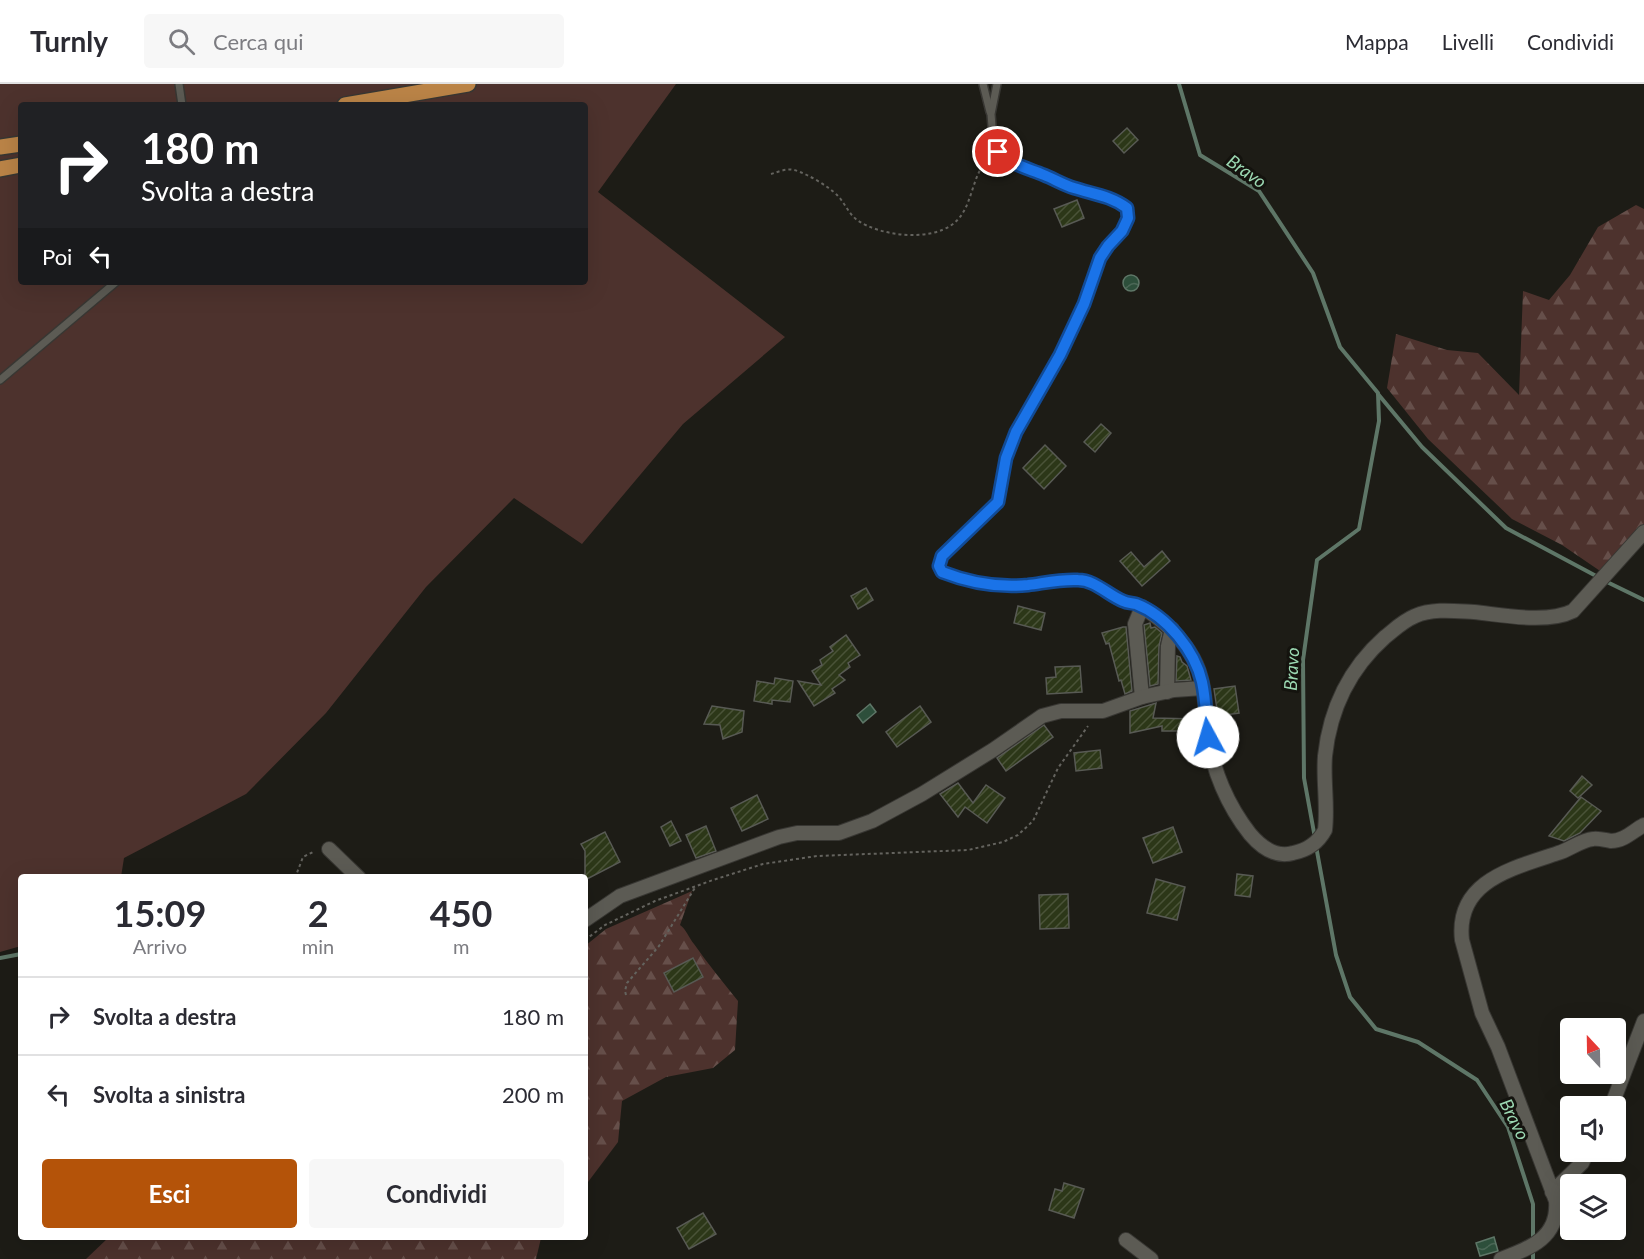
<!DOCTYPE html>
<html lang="it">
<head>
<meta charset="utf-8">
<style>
	body { margin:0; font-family:Lato,sans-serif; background:#f7f7f7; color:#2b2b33; height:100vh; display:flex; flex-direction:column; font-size:22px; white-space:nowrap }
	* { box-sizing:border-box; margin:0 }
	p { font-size:20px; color:#7c7c81 }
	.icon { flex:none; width:33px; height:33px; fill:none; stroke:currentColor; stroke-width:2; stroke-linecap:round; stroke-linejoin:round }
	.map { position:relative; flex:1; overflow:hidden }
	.side { position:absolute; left:18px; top:790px; width:570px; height:366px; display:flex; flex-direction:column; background:#fff; border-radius:6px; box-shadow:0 6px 24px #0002 }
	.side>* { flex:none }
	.top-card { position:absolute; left:18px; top:18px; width:570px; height:183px; border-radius:6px; box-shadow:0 6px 24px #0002; background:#202124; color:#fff; overflow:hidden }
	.needle { width:39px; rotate:338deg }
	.tools { position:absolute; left:1560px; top:934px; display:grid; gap:12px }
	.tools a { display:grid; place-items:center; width:66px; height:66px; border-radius:6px; background:#fff; box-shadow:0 6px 24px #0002; font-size:30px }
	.pin { position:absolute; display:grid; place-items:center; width:51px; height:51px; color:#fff; margin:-26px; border:3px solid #fff; border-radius:50%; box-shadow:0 2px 6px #0007 }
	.me { position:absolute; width:66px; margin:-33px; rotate:354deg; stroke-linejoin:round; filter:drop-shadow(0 0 4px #0008) }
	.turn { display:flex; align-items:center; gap:21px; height:126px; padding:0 24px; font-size:27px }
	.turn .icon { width:78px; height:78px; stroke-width:2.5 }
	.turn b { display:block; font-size:42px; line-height:51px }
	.then { display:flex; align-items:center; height:57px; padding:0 24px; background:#0003; gap:12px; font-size:22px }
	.eta { display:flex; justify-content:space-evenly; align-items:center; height:102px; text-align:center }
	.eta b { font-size:36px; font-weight:700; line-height:42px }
	.cta { display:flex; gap:12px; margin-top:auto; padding:12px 24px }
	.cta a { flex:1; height:69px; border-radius:6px; background:#b45309; color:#fff; font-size:24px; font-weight:700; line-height:69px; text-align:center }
	.cta a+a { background:#f7f7f7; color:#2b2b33 }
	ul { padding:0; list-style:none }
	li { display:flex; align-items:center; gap:18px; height:78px; padding:0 24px; border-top:2px solid #e1e1e2 }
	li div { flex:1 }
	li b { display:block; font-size:22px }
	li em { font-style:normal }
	header { display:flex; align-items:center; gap:36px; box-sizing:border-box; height:84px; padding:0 30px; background:#fff; border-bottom:2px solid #e1e1e2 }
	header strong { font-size:28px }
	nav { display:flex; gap:33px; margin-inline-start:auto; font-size:21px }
	.search { width:420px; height:54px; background:#f7f7f7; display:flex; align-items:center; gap:15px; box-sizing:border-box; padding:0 21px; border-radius:6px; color:#7c7c81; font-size:22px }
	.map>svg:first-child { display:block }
	.green { fill:#4d322d; fill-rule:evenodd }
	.forest { fill:url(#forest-firs) }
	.water { fill:url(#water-waves); stroke:#5e7667; stroke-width:1.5 }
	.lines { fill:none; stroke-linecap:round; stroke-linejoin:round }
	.stream { stroke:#5e7667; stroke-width:4 }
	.building { fill:url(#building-hatch); stroke:#585a54; stroke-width:1.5 }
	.lane-casing { stroke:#383733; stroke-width:10 }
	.street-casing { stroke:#383733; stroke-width:16 }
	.primary-casing { stroke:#383733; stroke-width:18 }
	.path { stroke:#64635e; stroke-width:2; stroke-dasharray:3 3; stroke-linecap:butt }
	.lane { stroke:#5c5b54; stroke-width:7 }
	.street { stroke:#5c5b54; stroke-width:14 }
	.primary { stroke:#bb8447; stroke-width:15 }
	.route-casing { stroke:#114b97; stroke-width:15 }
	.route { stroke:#1a73e8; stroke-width:10 }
	.labels { text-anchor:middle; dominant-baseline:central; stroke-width:6; stroke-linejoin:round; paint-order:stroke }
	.water-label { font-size:18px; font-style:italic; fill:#9bd8b2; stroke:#14130e }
</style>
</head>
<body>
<header>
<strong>Turnly</strong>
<div class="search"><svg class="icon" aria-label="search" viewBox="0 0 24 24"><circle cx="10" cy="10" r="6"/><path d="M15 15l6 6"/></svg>Cerca qui</div>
<nav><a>Mappa</a><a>Livelli</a><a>Condividi</a></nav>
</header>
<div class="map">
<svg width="1644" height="1175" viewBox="0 0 1644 1175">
	<defs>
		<pattern id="forest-firs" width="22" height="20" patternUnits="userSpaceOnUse" patternTransform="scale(1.5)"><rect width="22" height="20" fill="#4d322d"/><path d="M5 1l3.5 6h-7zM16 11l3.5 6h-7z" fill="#664f4a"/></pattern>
		<pattern id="water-waves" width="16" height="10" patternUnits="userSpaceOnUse" patternTransform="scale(1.5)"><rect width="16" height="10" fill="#2d4f3b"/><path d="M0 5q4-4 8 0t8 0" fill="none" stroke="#4b6756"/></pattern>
		<pattern id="building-hatch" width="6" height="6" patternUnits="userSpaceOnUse" patternTransform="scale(1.5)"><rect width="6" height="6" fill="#2c3718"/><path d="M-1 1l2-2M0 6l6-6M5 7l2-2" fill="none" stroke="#4a5338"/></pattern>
	</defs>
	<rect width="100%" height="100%" fill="#1d1c16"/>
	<!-- green -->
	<path class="green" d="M 0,0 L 676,0 L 598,108 L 785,253 L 683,340 L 582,460 L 514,414 L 426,503 L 326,629 L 246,710 L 124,774 L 121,793 L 21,794 L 21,862 L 0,868 ZM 21,21 L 585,21 L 585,198 L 21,198 Z"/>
	<!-- forest -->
	<g class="forest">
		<path d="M 1636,121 L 1644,125 L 1644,448 L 1606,491 L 1562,461 L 1512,435 L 1428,355 L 1387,304 L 1396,250 L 1447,266 L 1478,269 L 1519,311 L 1523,207 L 1549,216 L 1570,191 L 1598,143 Z"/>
		<path d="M 692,807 L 680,841 C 686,845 689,854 694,860 C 708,880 723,898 738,917 L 735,966 L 713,984 L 666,993 L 622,1017 L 618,1058 L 585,1102 L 585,862 L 606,845 Z"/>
		<path d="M 108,1154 L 541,1154 L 536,1175 L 86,1175 Z"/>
	</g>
	<!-- water -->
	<g class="water">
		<circle cx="1131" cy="199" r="8"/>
		<path d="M 870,620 L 876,628 L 863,639 L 857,631 Z"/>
		<path d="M 1494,1153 L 1498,1167 L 1480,1172 L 1476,1159 Z"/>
	</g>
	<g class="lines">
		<!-- stream -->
		<g class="stream">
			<path d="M 1179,0 L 1200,71 L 1259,107 L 1313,189 L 1340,263 L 1378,309 L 1379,337 L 1359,445 L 1317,476 L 1303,576 L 1304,694 L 1315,754"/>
			<path d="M 1378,310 L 1422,363 L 1506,444 L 1598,493"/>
			<path d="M 1605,497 L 1644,516"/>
			<path d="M 1316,762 L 1336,871 L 1350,913 L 1376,945 L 1418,958 L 1477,996 L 1508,1043 L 1533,1120 L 1533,1156"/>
			<path d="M 0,874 L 21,870"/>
			<path d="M 1533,1175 L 1533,1164"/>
		</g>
	</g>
	<!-- building -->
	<g class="building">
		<path d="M 1127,44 L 1138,56 L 1124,69 L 1113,57 Z"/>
		<path d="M 1077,116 L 1084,134 L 1062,143 L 1054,125 Z"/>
		<path d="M 1101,340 L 1111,349 L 1095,368 L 1084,358 Z"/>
		<path d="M 1045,361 L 1066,382 L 1044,405 L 1023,384 Z"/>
		<path d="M 1162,467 L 1170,477 L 1142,502 L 1120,477 L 1131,468 L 1144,483 Z"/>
		<path d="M 866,504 L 873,516 L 858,525 L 851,512 Z"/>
		<path d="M 1018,522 L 1045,529 L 1041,546 L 1014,539 Z"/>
		<path d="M 1150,539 L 1151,544 L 1155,543 L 1162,549 L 1159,562 L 1158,600 L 1150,602 L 1144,541 Z"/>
		<path d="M 1123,543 L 1126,543 L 1132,607 L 1125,610 L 1121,596 L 1119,597 L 1109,559 L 1106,560 L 1102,549 Z"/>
		<path d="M 846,551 L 860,571 L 848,579 L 850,583 L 839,591 L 845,596 L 832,605 L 835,609 L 814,622 L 798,597 L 821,601 L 812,587 L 822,581 L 820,576 L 833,567 L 830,563 Z"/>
		<path d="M 1177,572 L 1180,573 L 1182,578 L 1187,582 L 1191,596 L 1176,597 Z"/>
		<path d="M 1080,582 L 1082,608 L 1047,610 L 1046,594 L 1056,593 L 1055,583 Z"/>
		<path d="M 775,594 L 793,597 L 790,618 L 772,616 L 772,620 L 754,617 L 757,597 L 774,600 Z"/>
		<path d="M 1235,602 L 1239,629 L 1218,632 L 1214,605 Z"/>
		<path d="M 1156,619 L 1153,634 L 1198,635 L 1199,647 L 1162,647 L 1162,642 L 1130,649 L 1130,627 Z"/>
		<path d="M 712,622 L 744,627 L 742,648 L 723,655 L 720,641 L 704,640 Z"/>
		<path d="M 920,622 L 931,638 L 897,663 L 886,648 Z"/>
		<path d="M 1044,641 L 1053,653 L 1006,687 L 997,674 Z"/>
		<path d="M 1100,666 L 1102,684 L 1076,687 L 1074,669 Z"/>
		<path d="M 1582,692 L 1592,701 L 1578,714 L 1570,707 Z"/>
		<path d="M 958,699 L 973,719 L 986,701 L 1005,714 L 987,739 L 965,723 L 958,733 L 940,710 Z"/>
		<path d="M 757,711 L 768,735 L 742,747 L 731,724 Z"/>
		<path d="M 1581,713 L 1601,727 L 1580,749 L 1564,757 L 1549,752 Z"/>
		<path d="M 671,737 L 681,757 L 670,762 L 661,743 Z"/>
		<path d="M 706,742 L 716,767 L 696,774 L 686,751 Z"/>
		<path d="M 1173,743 L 1182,768 L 1153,779 L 1143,754 Z"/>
		<path d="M 605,748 L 620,778 L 585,796 L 585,767 L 581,760 Z"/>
		<path d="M 1237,790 L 1253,792 L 1250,813 L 1235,811 Z"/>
		<path d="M 1156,795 L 1185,803 L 1177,836 L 1147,829 Z"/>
		<path d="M 1068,810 L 1069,844 L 1040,845 L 1039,811 Z"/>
		<path d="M 693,874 L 703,893 L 674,908 L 664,889 Z"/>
		<path d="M 1064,1099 L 1084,1105 L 1074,1134 L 1049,1126 L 1055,1105 L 1062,1107 Z"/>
		<path d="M 703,1129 L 716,1150 L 689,1165 L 677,1144 Z"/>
	</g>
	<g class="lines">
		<!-- lane casing -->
		<g class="lane-casing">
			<g id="lane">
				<path d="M 179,0 L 182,21"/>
				<path d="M 983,0 L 990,28"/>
				<path d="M 997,0 L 991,30 L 993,55 L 998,68 L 1008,77 L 1019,83 L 1040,89 L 1072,104 L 1118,117 L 1127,124 L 1129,134 L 1122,147 L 1108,162 L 1100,174 L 1084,221 L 1060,271 L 1016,348 L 1007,374 L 998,418 L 942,472 L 939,482 L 942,488 L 977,499 L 1002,502 L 1081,496 L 1097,501 L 1123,517 L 1142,523"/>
				<path d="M 0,296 L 116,198"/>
			</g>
		</g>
		<!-- street casing -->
		<g class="street-casing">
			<g id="street">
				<path d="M 1167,608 L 1168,562 L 1172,545"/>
				<path d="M 1142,613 L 1135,540 L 1142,523 C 1163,536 1181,552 1193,574 C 1206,597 1205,625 1208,650 C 1212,686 1228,722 1250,750 C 1261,763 1275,774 1293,769 C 1308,766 1318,759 1325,746 C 1328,721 1323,697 1325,672 C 1330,625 1349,585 1385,553 C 1395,545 1403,537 1415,532 C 1433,524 1455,527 1474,528 C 1503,531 1547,540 1573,527 L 1644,448"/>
				<path d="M 329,765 L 359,794"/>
				<path d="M 585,836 L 620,812 L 779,753 L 797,749 L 839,749 L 872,737 L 922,710 L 993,666 L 1042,632 L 1061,627 L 1103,627 L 1142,613 L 1174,606 L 1203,604"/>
				<path d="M 1611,1023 L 1644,937"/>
				<path d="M 1552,1108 L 1582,1079 L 1587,1068"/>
				<path d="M 1126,1156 L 1151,1175"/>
				<path d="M 1501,1175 C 1530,1164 1559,1154 1556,1117 L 1498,963 L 1482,929 L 1462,856 C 1455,796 1515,784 1558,769 C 1569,766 1581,756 1593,755 C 1598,754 1605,756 1611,757 C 1624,757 1633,747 1644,741"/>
			</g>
		</g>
		<!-- primary casing -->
		<g class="primary-casing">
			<g id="primary">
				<path d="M 345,21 L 468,0"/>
				<path d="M 0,63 L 21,60"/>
				<path d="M 0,85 L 21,81"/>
			</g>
		</g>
		<!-- path -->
		<g class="path">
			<path d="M 771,90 C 778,88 786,84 794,86 C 806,89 828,102 837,111 C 845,119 848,129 857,136 C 880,152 929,158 953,140 C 974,124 970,91 990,73"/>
			<path d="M 295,794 L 303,773 L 315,767"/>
			<path d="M 585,856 L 605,841 L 655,817 L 713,796 L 763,780 L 817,772 L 968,766 L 1003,758 L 1018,751 L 1033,737 L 1058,684 L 1088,642"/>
			<path d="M 626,911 L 625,907 L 627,899 L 659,862 L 696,802"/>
			<path d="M 381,1156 L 382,1154"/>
		</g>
		<!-- lane -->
		<use href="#lane" class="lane"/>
		<!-- street -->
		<use href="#street" class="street"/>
		<!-- primary -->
		<use href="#primary" class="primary"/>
	</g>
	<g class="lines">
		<!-- route casing -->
		<g class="route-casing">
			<path id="route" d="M 998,68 C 1012,81 1027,84 1044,91 C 1054,95 1064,101 1074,104 C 1093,110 1111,112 1127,124 L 1128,134 L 1122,147 L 1108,162 L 1100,174 L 1084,220 L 1060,271 L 1016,348 L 1006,374 L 998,418 L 942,472 L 939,482 L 942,488 C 970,499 998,504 1028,501 C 1044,499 1061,495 1078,496 C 1095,496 1108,511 1123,517 C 1127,519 1132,519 1136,520 C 1167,532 1195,567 1202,598 C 1206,616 1206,635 1208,653"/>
		</g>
		<!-- route -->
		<use href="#route" class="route"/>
	</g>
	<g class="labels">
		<!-- water labels -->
		<g class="water-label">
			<text transform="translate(1247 87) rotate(35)">Bravo</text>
			<text transform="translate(1291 585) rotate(-87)">Bravo</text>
			<text transform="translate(1515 1035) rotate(63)">Bravo</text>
		</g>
	</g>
</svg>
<div class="tools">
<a><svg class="needle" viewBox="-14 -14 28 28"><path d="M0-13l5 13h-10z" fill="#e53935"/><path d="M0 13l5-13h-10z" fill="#7c7c81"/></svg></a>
<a><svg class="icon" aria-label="sound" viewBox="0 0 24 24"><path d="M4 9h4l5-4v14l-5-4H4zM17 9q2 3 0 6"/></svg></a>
<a><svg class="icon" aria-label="layers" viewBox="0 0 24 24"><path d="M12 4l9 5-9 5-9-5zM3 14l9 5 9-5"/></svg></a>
</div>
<div class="pin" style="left:998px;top:68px;background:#d93025"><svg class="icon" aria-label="arrive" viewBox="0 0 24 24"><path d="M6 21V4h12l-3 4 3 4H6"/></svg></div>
<svg class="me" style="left:1208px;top:653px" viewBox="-20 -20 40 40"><circle r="19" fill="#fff"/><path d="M0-13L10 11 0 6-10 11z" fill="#1a73e8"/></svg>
<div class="top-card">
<div class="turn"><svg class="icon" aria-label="right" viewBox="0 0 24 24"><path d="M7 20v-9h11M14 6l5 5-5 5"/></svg><div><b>180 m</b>Svolta a destra</div></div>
<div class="then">Poi<svg class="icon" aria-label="left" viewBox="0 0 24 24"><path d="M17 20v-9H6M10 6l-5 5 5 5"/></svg></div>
</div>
<section class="side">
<div class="eta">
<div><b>15:09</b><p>Arrivo</p></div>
<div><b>2</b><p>min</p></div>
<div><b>450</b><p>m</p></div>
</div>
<ul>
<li><svg class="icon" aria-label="right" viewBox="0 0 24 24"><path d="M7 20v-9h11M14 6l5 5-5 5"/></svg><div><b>Svolta a destra</b></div><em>180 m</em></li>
<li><svg class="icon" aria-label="left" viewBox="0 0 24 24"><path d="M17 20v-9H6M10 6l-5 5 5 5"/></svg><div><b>Svolta a sinistra</b></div><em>200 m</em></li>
</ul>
<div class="cta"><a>Esci</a><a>Condividi</a></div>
</section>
</div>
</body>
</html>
